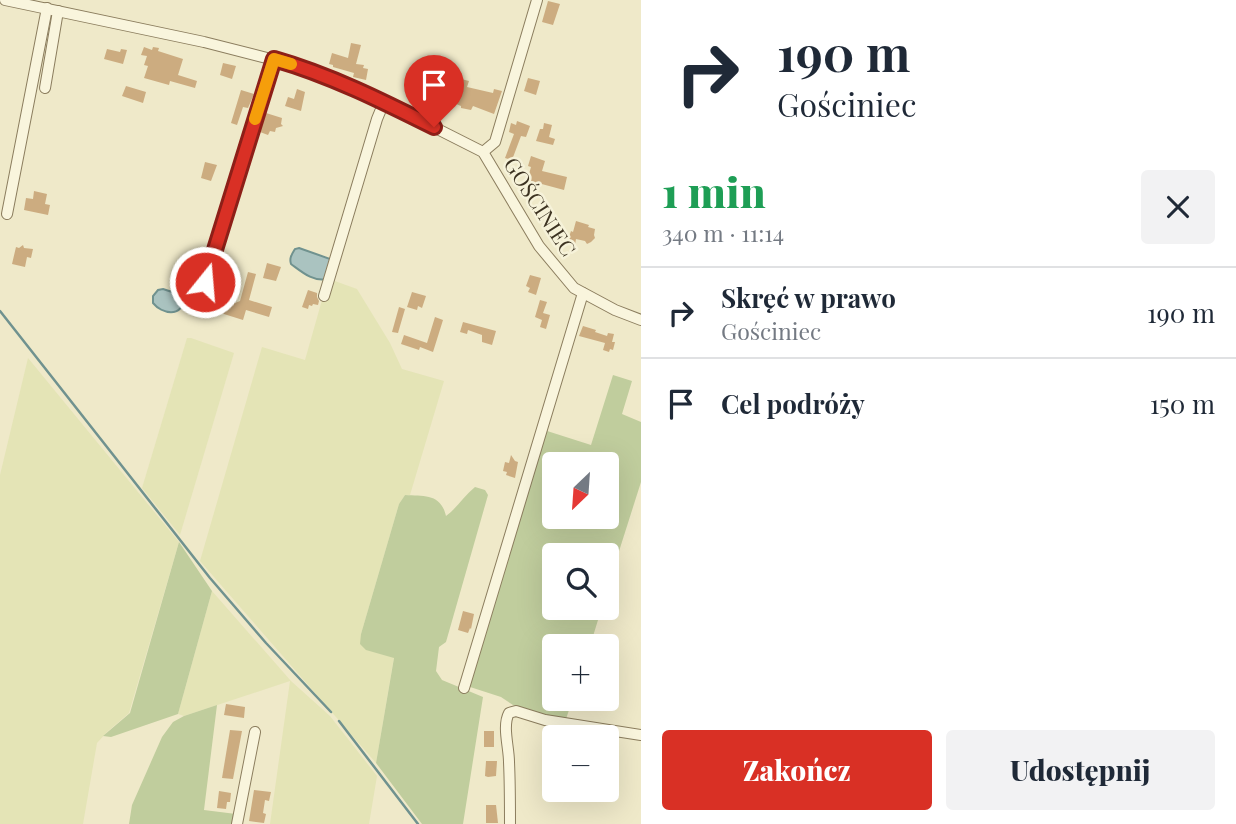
<!DOCTYPE html>
<html lang="pl">
<head>
<meta charset="utf-8">
<style>
	body { margin:0; font-family:"Playfair Display",serif; background:#f2f2f3; color:#1f2937; height:100vh; display:flex; flex-direction:column; font-size:26px; white-space:nowrap }
	* { box-sizing:border-box; margin:0 }
	p { font-size:23px; color:#747a83 }
	.icon { flex:none; width:38px; height:38px; fill:none; stroke:currentColor; stroke-width:2; stroke-linecap:round; stroke-linejoin:round }
	.map { position:relative; flex:1; overflow:hidden }
	.side { display:flex; flex-direction:column; background:#fff; width:595px }
	.side>* { flex:none }
	.hud { background:#fff; color:#1f2937; overflow:hidden }
	.needle { width:46px; rotate:205deg }
	.buttons { position:absolute; left:542px; top:452px; display:grid; gap:14px }
	.buttons a { display:grid; place-items:center; width:77px; height:77px; border-radius:7px; background:#fff; box-shadow:0 7px 28px #0002; font-size:35px }
	.pin { position:absolute; display:grid; place-items:center; width:60px; height:60px; color:#fff; margin:-72px -30px; border-radius:50% 50% 50% 0; rotate:-45deg; box-shadow:0 0 7px #0007 }
	.pin .icon { rotate:45deg }
	.me { position:absolute; width:77px; margin:-38px; rotate:17deg; stroke-linejoin:round; filter:drop-shadow(0 0 5px #0008) }
	.turn { display:flex; align-items:center; gap:24px; height:147px; padding:0 21px; font-size:32px }
	.turn .icon { width:91px; height:91px; stroke-width:2.5 }
	.turn b { display:block; font-size:49px; line-height:60px }
	.round { display:grid; place-items:center; flex:none; width:74px; height:74px; border-radius:7px; background:#f2f2f3 }
	.overview { display:flex; align-items:center; justify-content:space-between; height:119px; padding:0 21px }
	h1 { font-size:42px; font-weight:800; line-height:52px; color:#1e9e55 }
	.cta { display:flex; gap:14px; margin-top:auto; padding:14px 21px }
	.cta a { flex:1; height:80px; border-radius:7px; background:#d93025; color:#fff; font-size:28px; font-weight:800; line-height:80px; text-align:center }
	.cta a+a { background:#f2f2f3; color:#1f2937 }
	ul { padding:0; list-style:none }
	li { display:flex; align-items:center; gap:21px; height:91px; padding:0 21px; border-top:2px solid #e0e1e3 }
	li div { flex:1 }
	li b { display:block; font-size:26px }
	li em { font-style:normal }
	main { display:flex; flex:1; min-height:0 }
	.map>svg:first-child { display:block }
	.farmland { fill:#e4e4b6 }
	.green { fill:#c0cd9d; fill-rule:evenodd }
	.water { fill:#aac3c0; stroke:#70928f; stroke-width:2 }
	.lines { fill:none; stroke-linecap:round; stroke-linejoin:round }
	.stream { stroke:#70928f; stroke-width:2.5 }
	.building { fill:#ccac80 }
	.minor-casing { stroke:#8b7d5e; stroke-width:12 }
	.minor { stroke:#f9f5dd; stroke-width:10 }
	.route-casing { stroke:#8d1f18; stroke-width:18 }
	.route { stroke:#d93025; stroke-width:12 }
	.slow { stroke:#f59e0b; stroke-width:12 }
	.labels { text-anchor:middle; dominant-baseline:central; stroke-width:5; stroke-linejoin:round; paint-order:stroke }
	.street-label { font-size:21px; fill:#3c3221; stroke:#f6f2d9 }
</style>
</head>
<body>
<main>
<div class="map">
<svg width="641" height="824" viewBox="0 0 641 824">
	<rect width="100%" height="100%" fill="#efe9c9"/>
	<!-- farmland -->
	<g class="farmland">
		<path d="M 332,280 L 357,289 L 390,343 L 402,369 L 444,381 L 410,495 L 405,495 L 399,504 L 361,634 L 394,657 L 376,763 L 200,561 L 262,347 L 305,360 L 322,300 Z"/>
		<path d="M 187,338 L 191,338 L 234,353 L 180,535 L 142,488 Z"/>
		<path d="M 28,358 L 179,542 L 129,713 L 107,732 L 97,743 L 83,824 L 0,824 L 0,475 Z"/>
		<path d="M 212,591 L 291,681 L 330,716 L 377,776 L 369,824 L 270,824 L 290,681 L 184,716 L 178,714 Z"/>
	</g>
	<!-- green -->
	<g class="green">
		<path d="M 613,375 L 632,381 L 622,414 L 641,422 L 641,482 L 607,589 L 607,555 L 555,555 L 555,607 L 602,607 L 590,646 L 555,646 L 555,698 L 573,698 L 566,719 L 543,715 L 513,705 L 501,697 L 467,686 L 544,430 L 591,445 ZM 555,464 L 607,464 L 607,516 L 555,516 Z"/>
		<path d="M 475,487 L 485,490 L 488,495 L 446,642 L 439,647 L 436,671 L 442,680 L 483,697 L 463,824 L 422,824 L 376,763 L 394,658 L 366,650 L 360,644 L 361,634 L 399,504 L 405,495 C 425,496 441,494 446,516 C 457,508 464,496 475,487 Z"/>
		<path d="M 179,542 L 212,591 L 178,714 L 111,737 L 103,736 L 130,713 Z"/>
		<path d="M 217,705 L 204,810 L 236,814 L 234,824 L 129,824 L 132,805 L 162,737 L 173,722 L 184,716 Z"/>
	</g>
	<!-- water -->
	<g class="water">
		<path d="M 299,248 L 333,260 L 327,279 C 313,282 302,272 291,264 C 289,258 292,254 295,249 Z"/>
		<path d="M 163,289 L 175,293 L 183,299 C 182,318 162,314 153,303 L 153,296 L 158,290 Z"/>
	</g>
	<g class="lines">
		<!-- stream -->
		<g class="stream">
			<path d="M 0,311 L 210,578 L 266,643 L 331,712"/>
			<path d="M 339,721 L 418,824"/>
		</g>
	</g>
	<!-- building -->
	<g class="building">
		<path d="M 548,1 L 560,4 L 553,25 L 542,22 Z"/>
		<path d="M 351,43 L 361,45 L 356,64 L 364,65 L 363,68 L 368,69 L 366,80 L 353,77 L 354,73 L 333,67 L 333,65 L 329,64 L 332,53 L 348,58 Z"/>
		<path d="M 144,47 L 152,50 L 153,47 L 159,48 L 158,51 L 183,59 L 178,75 L 197,81 L 195,88 L 170,81 L 169,85 L 144,78 L 148,66 L 144,65 L 147,56 L 141,55 Z"/>
		<path d="M 107,49 L 120,52 L 121,49 L 127,50 L 123,64 L 104,59 Z"/>
		<path d="M 223,63 L 236,66 L 232,79 L 220,75 Z"/>
		<path d="M 445,75 L 469,81 L 467,87 L 493,93 L 494,89 L 502,91 L 494,114 L 473,106 L 471,110 L 461,108 L 461,106 L 439,97 L 441,84 Z"/>
		<path d="M 528,78 L 540,81 L 536,95 L 524,91 Z"/>
		<path d="M 126,86 L 146,92 L 143,103 L 122,96 Z"/>
		<path d="M 297,89 L 305,92 L 301,111 L 285,106 L 288,97 L 294,99 Z"/>
		<path d="M 241,90 L 254,94 L 248,108 L 243,107 L 237,125 L 231,123 Z"/>
		<path d="M 266,113 L 282,118 L 281,124 L 283,126 L 276,128 L 275,132 L 270,131 L 268,135 L 260,132 Z"/>
		<path d="M 517,121 L 530,126 L 526,137 L 521,136 L 512,160 L 505,158 L 514,134 L 509,132 L 511,123 L 516,125 Z"/>
		<path d="M 544,123 L 552,125 L 549,137 L 555,139 L 553,145 L 536,141 L 540,129 L 543,129 Z"/>
		<path d="M 531,156 L 545,161 L 542,171 L 567,177 L 564,190 L 538,183 L 536,191 L 525,188 L 531,167 L 528,166 Z"/>
		<path d="M 205,162 L 217,165 L 211,181 L 201,178 Z"/>
		<path d="M 34,191 L 47,194 L 45,204 L 50,205 L 48,215 L 24,210 L 26,198 L 33,199 Z"/>
		<path d="M 576,221 L 589,225 L 588,227 L 595,229 L 594,235 L 595,238 L 591,242 L 587,244 L 585,241 L 576,239 L 575,245 L 567,243 L 571,231 L 573,232 Z"/>
		<path d="M 23,245 L 24,248 L 33,249 L 31,258 L 27,257 L 25,267 L 12,264 L 16,247 L 19,248 Z"/>
		<path d="M 267,263 L 281,267 L 276,281 L 263,278 Z"/>
		<path d="M 248,272 L 256,274 L 249,300 L 272,307 L 269,317 L 246,310 L 243,320 L 208,309 L 213,297 L 235,303 L 240,301 Z"/>
		<path d="M 530,275 L 541,278 L 536,295 L 528,292 L 530,288 L 526,286 Z"/>
		<path d="M 308,290 L 317,293 L 317,297 L 319,301 L 318,305 L 313,304 L 312,306 L 309,305 L 308,309 L 302,307 Z"/>
		<path d="M 412,292 L 426,296 L 422,308 L 418,306 L 417,310 L 407,307 Z"/>
		<path d="M 540,300 L 547,302 L 543,313 L 550,315 L 546,329 L 540,327 L 542,320 L 535,317 Z"/>
		<path d="M 399,307 L 405,309 L 398,333 L 392,332 Z"/>
		<path d="M 435,317 L 443,320 L 433,352 L 420,347 L 419,350 L 401,344 L 404,335 L 427,343 Z"/>
		<path d="M 463,322 L 496,331 L 492,345 L 482,342 L 482,335 L 468,330 L 467,334 L 460,332 Z"/>
		<path d="M 583,326 L 596,330 L 595,332 L 607,336 L 608,333 L 614,334 L 612,342 L 615,342 L 613,350 L 610,349 L 609,352 L 603,350 L 605,343 L 579,336 Z"/>
		<path d="M 511,455 L 515,461 L 518,462 L 515,478 L 506,475 L 507,472 L 503,471 L 505,462 L 509,463 Z"/>
		<path d="M 463,611 L 474,614 L 471,629 L 470,628 L 468,633 L 458,630 Z"/>
		<path d="M 226,704 L 245,707 L 244,718 L 224,715 Z"/>
		<path d="M 230,730 L 242,731 L 233,779 L 222,778 Z"/>
		<rect x="484" y="731" width="10" height="16"/>
		<path d="M 486,761 L 497,761 L 496,776 L 488,777 L 485,776 Z"/>
		<path d="M 254,790 L 271,792 L 269,801 L 265,800 L 263,813 L 266,814 L 264,823 L 249,821 Z"/>
		<path d="M 219,791 L 231,793 L 230,802 L 227,802 L 226,809 L 217,808 Z"/>
		<path d="M 486,805 L 496,805 L 498,823 L 486,823 Z"/>
	</g>
	<g class="lines">
		<!-- minor casing -->
		<g class="minor-casing">
			<g id="minor">
				<path d="M 5,0 L 204,42 L 298,66 L 322,74 L 384,102 L 483,152 L 539,246 L 574,288 L 615,310 L 641,320"/>
				<path d="M 45,88 L 58,11"/>
				<path d="M 483,152 L 495,142 L 537,0"/>
				<path d="M 7,214 L 47,8"/>
				<path d="M 324,296 L 377,119 L 384,102"/>
				<path d="M 198,305 L 274,59"/>
				<path d="M 464,688 L 583,293"/>
				<path d="M 237,824 L 255,732"/>
				<path d="M 510,824 C 510,803 510,783 509,762 C 509,747 502,726 509,713 L 516,711 L 545,720 L 641,735"/>
			</g>
		</g>
		<!-- minor -->
		<use href="#minor" class="minor"/>
	</g>
	<g class="lines">
		<!-- route casing -->
		<g class="route-casing">
			<path id="route" d="M 205,282 L 274,59 C 330,75 382,101 434,127"/>
		</g>
		<!-- route -->
		<use href="#route" class="route"/>
		<!-- slow -->
		<path class="slow" d="M 255,119 L 274,59 L 291,64"/>
	</g>
	<g class="labels">
		<!-- street labels -->
		<g class="street-label">
			<text transform="translate(541 206) rotate(57)">GOŚCINIEC</text>
		</g>
	</g>
</svg>
<div class="buttons">
<a><svg class="needle" viewBox="-14 -14 28 28"><path d="M0-13l5 13h-10z" fill="#e53935"/><path d="M0 13l5-13h-10z" fill="#747a83"/></svg></a>
<a><svg class="icon" aria-label="search" viewBox="0 0 24 24"><circle cx="10" cy="10" r="6"/><path d="M15 15l6 6"/></svg></a>
<a>+</a>
<a>−</a>
</div>
<div class="pin" style="left:434px;top:127px;background:#d93025"><svg class="icon" aria-label="arrive" viewBox="0 0 24 24"><path d="M6 21V4h12l-3 4 3 4H6"/></svg></div>
<svg class="me" style="left:205px;top:282px" viewBox="-20 -20 40 40"><circle r="17" fill="#d93025" stroke="#fff" stroke-width="3"/><path d="M0-11L8 9 0 5-8 9z" fill="#fff"/></svg>
</div>
<section class="side">
<div class="hud">
<div class="turn"><svg class="icon" aria-label="right" viewBox="0 0 24 24"><path d="M7 20v-9h11M14 6l5 5-5 5"/></svg><div><b>190 m</b>Gościniec</div></div>
</div>
<div class="overview"><div><h1>1 min</h1><p>340 m · 11:14</p></div><a class="round"><svg class="icon" aria-label="close" viewBox="0 0 24 24"><path d="M6 6l12 12M18 6L6 18"/></svg></a></div>
<ul>
<li><svg class="icon" aria-label="right" viewBox="0 0 24 24"><path d="M7 20v-9h11M14 6l5 5-5 5"/></svg><div><b>Skręć w prawo</b><p>Gościniec</p></div><em>190 m</em></li>
<li><svg class="icon" aria-label="arrive" viewBox="0 0 24 24"><path d="M6 21V4h12l-3 4 3 4H6"/></svg><div><b>Cel podróży</b></div><em>150 m</em></li>
</ul>
<div class="cta"><a>Zakończ</a><a>Udostępnij</a></div>
</section>
</main>
</body>
</html>
